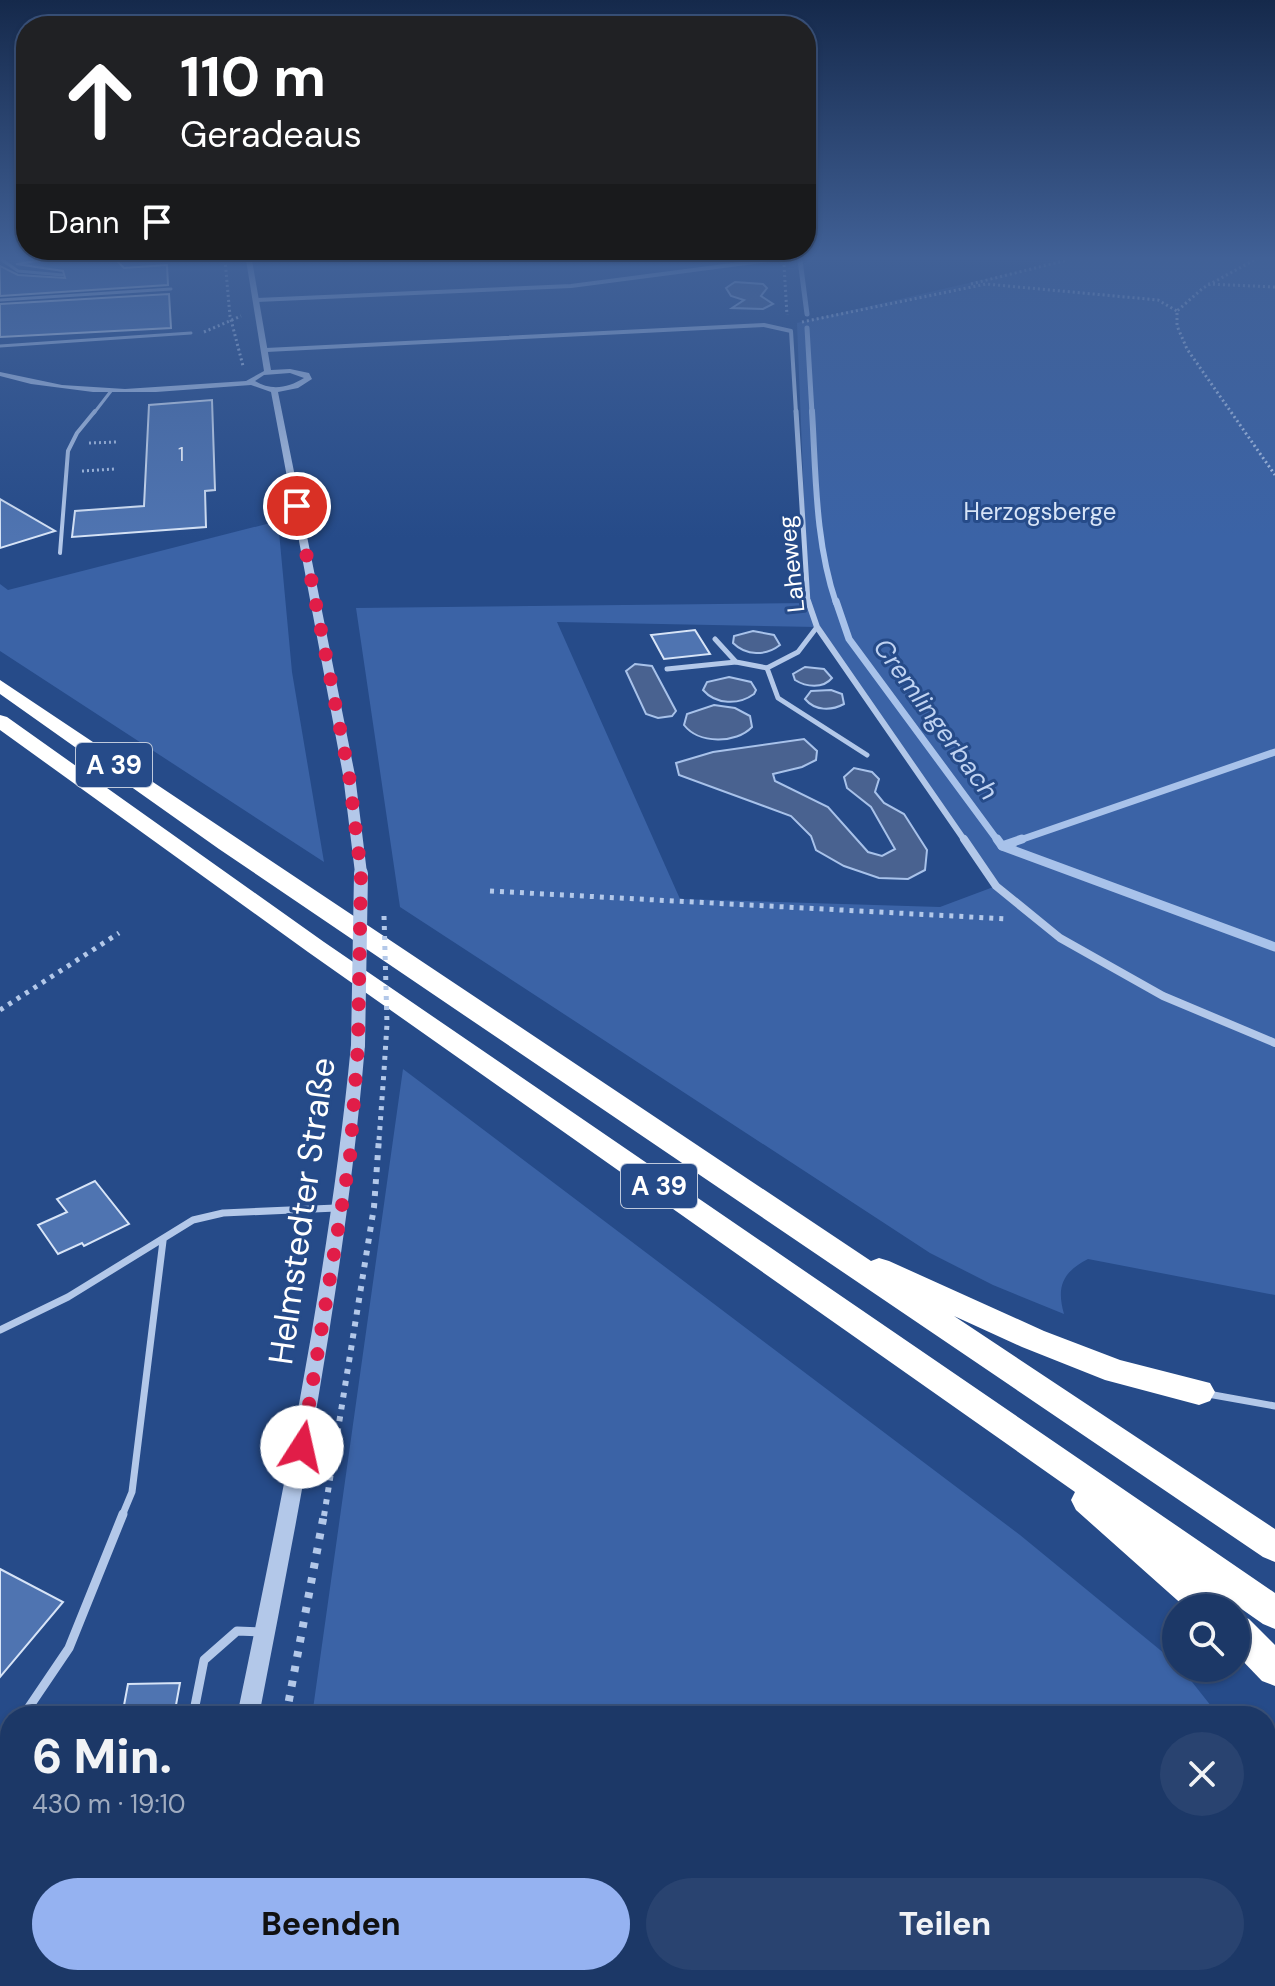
<!DOCTYPE html>
<html lang="de">
<head>
<meta charset="utf-8">
<style>
	body { margin:0; font-family:"DM Sans",sans-serif; background:#294370; color:#f1f3f6; height:100vh; display:flex; flex-direction:column; font-size:30px; white-space:nowrap }
	* { box-sizing:border-box; margin:0 }
	p { font-size:26px; color:#a0acc0 }
	.icon { flex:none; width:44px; height:44px; fill:none; stroke:currentColor; stroke-width:2; stroke-linecap:round; stroke-linejoin:round }
	.map { position:relative; flex:1; overflow:hidden }
	.details { position:absolute; left:0px; top:1706px; width:1276px; height:280px; display:flex; flex-direction:column; background:#1c3867; border-radius:32px 32px 0 0; box-shadow:0 2px 6px #0004,0 0 0 2px #3a527b }
	.details>* { flex:none }
	.top-card { position:absolute; left:16px; top:16px; width:800px; height:244px; border-radius:32px; box-shadow:0 2px 6px #0004,0 0 0 2px #3a527b; background:#202124; color:#fff; overflow:hidden }
	.buttons { position:absolute; left:1162px; top:1594px; display:grid; gap:16px }
	.buttons a { display:grid; place-items:center; width:88px; height:88px; border-radius:50%; background:#1c3867; box-shadow:0 2px 6px #0004,0 0 0 2px #3a527b; font-size:40px }
	.pin { position:absolute; display:grid; place-items:center; width:68px; height:68px; color:#fff; margin:-34px; border:4px solid #fff; border-radius:50%; box-shadow:0 2px 8px #0007 }
	.me { position:absolute; width:88px; margin:-44px; rotate:10deg; stroke-linejoin:round; filter:drop-shadow(0 0 6px #0008) }
	.turn { display:flex; align-items:center; gap:28px; height:168px; padding:0 32px; font-size:36px }
	.turn .icon { width:104px; height:104px; stroke-width:2.5 }
	.turn b { display:block; font-size:56px; line-height:68px }
	.then { display:flex; align-items:center; height:76px; padding:0 32px; background:#0003; gap:16px; font-size:30px }
	.round { display:grid; place-items:center; flex:none; width:84px; height:84px; border-radius:42px; background:#294370 }
	.summary { display:flex; align-items:center; justify-content:space-between; height:136px; padding:0 32px }
	h1 { font-size:48px; font-weight:800; line-height:60px }
	.primary-button { display:flex; gap:16px; margin-top:auto; padding:16px 32px }
	.primary-button a { flex:1; height:92px; border-radius:48px; background:#95b2f1; color:#111; font-size:32px; font-weight:800; line-height:92px; text-align:center }
	.primary-button a+a { background:#294370; color:#f1f3f6 }
	.map>svg:first-child { display:block }
	.green { fill:#3b63a6; fill-rule:evenodd }
	.water { fill:#496290; stroke:#a8c2ea; stroke-width:2 }
	.lines { fill:none; stroke-linecap:round; stroke-linejoin:round }
	.stream-far3 { stroke:#a8c2ea; stroke-width:5 }
	.stream-far2 { stroke:#a8c2ea; stroke-width:6 }
	.stream-far1 { stroke:#a8c2ea; stroke-width:7 }
	.stream { stroke:#a8c2ea; stroke-width:9 }
	.building { fill:#4f74b1; stroke:#d7e4f7; stroke-width:2 }
	.path-far3 { stroke:#b3c8e9; stroke-width:3; stroke-dasharray:2 3; stroke-linecap:butt }
	.path-far2 { stroke:#b3c8e9; stroke-width:5; stroke-dasharray:4 6; stroke-linecap:butt }
	.path-far1 { stroke:#b3c8e9; stroke-width:6; stroke-dasharray:5 7; stroke-linecap:butt }
	.path { stroke:#b3c8e9; stroke-width:8; stroke-dasharray:6 9; stroke-linecap:butt }
	.service-far4 { stroke:#b3c8e9; stroke-width:3 }
	.service-far3 { stroke:#b3c8e9; stroke-width:4 }
	.service-far2 { stroke:#b3c8e9; stroke-width:5 }
	.service-far1 { stroke:#b3c8e9; stroke-width:7 }
	.service { stroke:#b3c8e9; stroke-width:9 }
	.minor-far3 { stroke:#b3c8e9; stroke-width:4 }
	.minor-far2 { stroke:#b3c8e9; stroke-width:5 }
	.minor-far1 { stroke:#b3c8e9; stroke-width:6 }
	.minor { stroke:#b3c8e9; stroke-width:8 }
	.tertiary { fill:#b3c8e9; fill-rule:evenodd }
	.motorway { fill:#fff; fill-rule:evenodd }
	.path-bridge { stroke:#b3c8e9; stroke-width:5; stroke-dasharray:4 6; stroke-linecap:butt }
	.tertiary-bridge { stroke:#b3c8e9; stroke-width:14 }
	.route { stroke:#e11d48; stroke-width:14; stroke-dasharray:0 25.2 }
	.labels { text-anchor:middle; dominant-baseline:central; stroke-width:6; stroke-linejoin:round; paint-order:stroke }
	.far-number-label { font-size:20px; fill:#d3dcec }
	.far-park-label { font-size:24px; fill:#d7e4f7; stroke:#264b89 }
	.far-street-label { font-size:24px; fill:#fff; stroke:#264b89 }
	.far-water-label { font-size:26px; font-style:italic; fill:#bfd2f1; stroke:#264b89 }
	.shield { fill:#264b89; stroke:#bec9dc; stroke-width:2 }
	.shield-label { font-size:26px; font-weight:bold; fill:#fff }
	.near-street-label { font-size:34px; fill:#fff; stroke:#264b89 }
</style>
</head>
<body>
<div class="map">
<svg width="1275" height="1986" viewBox="0 0 1275 1986">
	<rect width="100%" height="100%" fill="#264b89"/>
	<!-- green -->
	<g class="green">
		<path d="M 1067,260 L 1275,260 L 1275,1295 L 1088,1259 C 1063,1272 1056,1286 1064,1314 L 993,1285 L 930,1253 L 400,907 L 356,608 L 808,603 L 797,323 ZM 557,622 L 817,627 L 996,886 L 940,907 L 680,899 Z"/>
		<path d="M 278,521 L 292,672 L 324,862 L 0,651 L 0,584 L 8,590 Z"/>
		<path d="M 403,1069 L 1020,1535 L 1176,1663 L 1176,1668 L 1181,1668 L 1219,1716 L 312,1716 Z"/>
		<path d="M 1266,1776 L 1275,1787 L 1275,1986 L 274,1986 L 275,1976 L 1266,1976 Z"/>
	</g>
	<!-- water -->
	<g class="water">
		<path d="M 735,282 L 763,284 L 767,288 L 761,296 L 773,304 L 763,309 L 732,308 L 744,300 L 731,296 L 726,288 Z"/>
		<path d="M 753,631 L 774,635 L 780,645 C 766,656 746,656 733,643 L 734,636 Z"/>
		<path d="M 635,664 L 652,666 L 676,711 L 672,716 L 658,718 L 646,714 L 626,671 Z"/>
		<path d="M 805,667 L 824,669 L 832,678 C 823,689 806,687 795,680 L 793,674 Z"/>
		<path d="M 729,677 L 751,682 L 756,690 L 754,694 C 739,705 716,705 703,690 L 707,682 Z"/>
		<path d="M 831,690 L 842,694 L 844,704 C 831,711 815,711 805,699 L 811,691 Z"/>
		<path d="M 714,705 L 735,708 L 750,716 L 752,727 C 736,744 699,744 684,725 L 687,714 Z"/>
		<path d="M 804,739 L 817,751 L 816,760 L 802,767 L 773,774 L 775,781 L 828,807 L 868,852 L 882,856 L 895,849 L 871,807 L 847,788 L 844,777 L 854,768 L 872,772 L 879,779 L 875,792 L 884,803 L 904,814 L 927,850 L 925,870 L 908,879 L 879,878 L 844,866 L 816,850 L 811,836 L 791,816 L 679,775 L 676,763 L 713,752 Z"/>
	</g>
	<g class="lines">
		<!-- stream-far3 -->
		<g class="stream-far3">
			<path d="M 800,260 L 807,314"/>
			<path d="M 807,328 L 812,413"/>
		</g>
		<!-- stream-far2 -->
		<path class="stream-far2" d="M 812,411 C 816,475 815,541 836,603"/>
		<!-- stream-far1 -->
		<g class="stream-far1">
			<path d="M 836,601 L 849,639 L 998,841"/>
			<path d="M 1017,841 L 1275,752"/>
		</g>
		<!-- stream -->
		<g class="stream">
			<path d="M 997,839 L 1002,846 L 1275,947"/>
			<path d="M 1002,846 L 1022,839"/>
		</g>
	</g>
	<!-- building -->
	<g class="building">
		<path d="M 44,260 L 116,260 L 124,268 L 167,265 L 168,285 L 0,296 L 0,266 L 18,275 L 65,278 L 63,271 L 16,264 Z"/>
		<path d="M 169,294 L 171,328 L 0,337 L 0,304 Z"/>
		<path d="M 212,400 L 215,490 L 205,491 L 206,527 L 72,537 L 75,511 L 144,506 L 149,405 Z"/>
		<path d="M 0,499 L 55,531 L 0,548 Z"/>
		<path d="M 695,630 L 710,654 L 664,659 L 651,635 Z"/>
		<path d="M 95,1181 L 129,1224 L 84,1246 L 82,1243 L 58,1254 L 38,1225 L 67,1212 L 57,1199 Z"/>
		<path d="M 0,1569 L 63,1602 L 0,1677 Z"/>
		<path d="M 180,1683 L 174,1716 L 122,1716 L 128,1684 Z"/>
	</g>
	<g class="lines">
		<!-- path-far3 -->
		<g class="path-far3">
			<path d="M 225,260 L 230,316 L 243,366"/>
			<path d="M 1254,260 L 1203,288 L 1177,311 L 1177,326 L 1187,349 L 1275,475"/>
			<path d="M 784,265 L 787,315"/>
			<path d="M 971,284 L 1067,260"/>
			<path d="M 1208,284 L 1275,287"/>
			<path d="M 802,322 L 986,284 L 1158,300 L 1177,311"/>
			<path d="M 204,332 L 241,316"/>
			<path d="M 89,443 L 117,442"/>
			<path d="M 82,471 L 115,469"/>
		</g>
		<!-- path-far2 -->
		<g class="path-far2">
			<path d="M 490,891 L 1008,919"/>
			<path d="M 0,1010 L 119,933"/>
			<path d="M 379,1140 L 384,1071"/>
		</g>
		<!-- path-far1 -->
		<path class="path-far1" d="M 324,1516 L 374,1207 L 379,1138"/>
		<!-- path -->
		<g class="path">
			<path d="M 286,1716 L 324,1514"/>
			<path d="M 240,1986 L 242,1976"/>
		</g>
		<!-- service-far4 -->
		<g class="service-far4">
			<path d="M 2,260 L 18,271 L 62,275"/>
			<path d="M 0,300 L 171,289"/>
			<path d="M 0,346 L 191,333"/>
			<path d="M 94,413 L 111,391"/>
		</g>
		<!-- service-far3 -->
		<path class="service-far3" d="M 60,553 L 68,451 L 77,433 L 95,411"/>
		<!-- service-far2 -->
		<g class="service-far2">
			<path d="M 817,627 L 798,652 L 767,668 L 778,698 L 867,755"/>
			<path d="M 715,639 L 736,662 L 767,668"/>
			<path d="M 667,669 L 736,662"/>
		</g>
		<!-- service-far1 -->
		<g class="service-far1">
			<path d="M 0,1330 L 68,1297 L 193,1220 L 223,1213 L 336,1208"/>
			<path d="M 1208,1394 L 1275,1406"/>
			<path d="M 122,1516 L 132,1492 L 163,1241"/>
		</g>
		<!-- service -->
		<g class="service">
			<path d="M 23,1716 L 69,1648 L 123,1514"/>
			<path d="M 193,1716 L 204,1660 L 237,1631 L 260,1632"/>
			<path d="M 0,1743 L 10,1735"/>
		</g>
		<!-- minor-far3 -->
		<g class="minor-far3">
			<path d="M 257,300 L 571,286 L 769,260"/>
			<path d="M 266,350 L 764,325 L 791,331 L 796,413"/>
		</g>
		<!-- minor-far2 -->
		<path class="minor-far2" d="M 796,411 L 808,603"/>
		<!-- minor-far1 -->
		<path class="minor-far1" d="M 808,601 L 817,627 L 965,841"/>
		<!-- minor -->
		<path class="minor" d="M 964,839 L 996,886 L 1060,938 L 1163,996 L 1275,1043"/>
		<!-- tertiary -->
		<g class="tertiary">
			<path d="M 246,260 L 252,260 L 271,370 L 290,369 L 309,373 L 312,379 L 298,388 L 278,392 L 355,775 L 367,873 L 361,877 L 355,873 L 343,775 L 271,392 L 251,385 L 156,392 L 93,392 L 31,384 L 0,376 L 0,372 L 62,385 L 125,389 L 246,381 L 264,371 ZM 290,373 L 304,378 C 288,388 271,391 255,381 L 264,375 Z"/>
			<path d="M 358,1040 L 365,1045 C 346,1271 302,1493 259,1716 L 237,1716 C 283,1493 329,1272 351,1045 Z"/>
			<path d="M 185,1976 L 209,1976 L 207,1986 L 183,1986 Z"/>
		</g>
		<!-- motorway -->
		<g class="motorway">
			<path d="M 0,680 L 871,1261 L 879,1258 L 889,1261 L 1044,1331 L 1120,1360 L 1210,1383 L 1215,1392 L 1210,1401 L 1199,1405 L 1105,1380 L 1022,1347 L 954,1316 L 1275,1529 L 1275,1562 L 1263,1557 L 219,849 L 0,694 Z"/>
			<path d="M 0,715 L 7,717 L 324,942 L 1275,1593 L 1275,1629 L 1263,1624 L 1223,1596 L 1229,1608 L 1186,1608 L 1076,1510 L 1071,1500 L 1075,1492 L 308,952 L 0,730 Z"/>
			<path d="M 1236,1614 L 1249,1619 L 1275,1645 L 1275,1686 L 1262,1681 L 1236,1654 Z"/>
		</g>
		<!-- path-bridge -->
		<path class="path-bridge" d="M 384,916 L 387,1024 L 384,1071"/>
		<!-- tertiary-bridge -->
		<path class="tertiary-bridge" d="M 358,1045 L 361,873"/>
	</g>
	<!-- sky -->
	<linearGradient id="sky" x2="0" y2="1"><stop stop-color="#15294b"/><stop offset="0.48" stop-color="#416197"/><stop offset="1" stop-color="#416197" stop-opacity="0"/></linearGradient>
	<rect width="1275" height="538" fill="url(#sky)"/>
	<g class="lines">
		<!-- route -->
		<path class="route" d="M 297,506 L 349,775 L 361,873 L 358,1045 L 350,1157 L 302,1447"/>
	</g>
	<g class="labels">
		<!-- far-number labels -->
		<g class="far-number-label">
			<text x="181" y="454">1</text>
		</g>
		<!-- far-park labels -->
		<g class="far-park-label">
			<text x="1040" y="511">Herzogsberge</text>
		</g>
		<!-- far-street labels -->
		<g class="far-street-label">
			<text transform="translate(791 564) rotate(-96)">Laheweg</text>
		</g>
		<!-- far-water labels -->
		<g class="far-water-label">
			<text transform="translate(936 719) rotate(54)">Cremlingerbach</text>
		</g>
		<!-- shield labels -->
		<g class="shield">
			<rect x="76" y="743" width="76" height="44" rx="6"/>
			<rect x="621" y="1164" width="76" height="44" rx="6"/>
		</g>
		<g class="shield-label">
			<text x="114" y="765">A 39</text>
			<text x="659" y="1186">A 39</text>
		</g>
		<!-- near-street labels -->
		<g class="near-street-label">
			<text transform="translate(302 1211) rotate(-82)">Helmstedter Straße</text>
		</g>
	</g>
</svg>
<div class="buttons">
<a><svg class="icon" aria-label="search" viewBox="0 0 24 24"><circle cx="10" cy="10" r="6"/><path d="M15 15l6 6"/></svg></a>
</div>
<div class="pin" style="left:297px;top:506px;background:#d93025"><svg class="icon" aria-label="arrive" viewBox="0 0 24 24"><path d="M6 21V4h12l-3 4 3 4H6"/></svg></div>
<svg class="me" style="left:302px;top:1447px" viewBox="-20 -20 40 40"><circle r="19" fill="#fff"/><path d="M0-13L10 11 0 6-10 11z" fill="#e11d48"/></svg>
<div class="top-card">
<div class="turn"><svg class="icon" aria-label="ahead" viewBox="0 0 24 24"><path d="M12 20V5M6 11l6-6 6 6"/></svg><div><b>110 m</b>Geradeaus</div></div>
<div class="then">Dann<svg class="icon" aria-label="arrive" viewBox="0 0 24 24"><path d="M6 21V4h12l-3 4 3 4H6"/></svg></div>
</div>
<section class="details">
<div class="summary"><div><h1>6 Min.</h1><p>430 m · 19:10</p></div><a class="round"><svg class="icon" aria-label="close" viewBox="0 0 24 24"><path d="M6 6l12 12M18 6L6 18"/></svg></a></div>
<div class="primary-button"><a>Beenden</a><a>Teilen</a></div>
</section>
</div>
</body>
</html>
